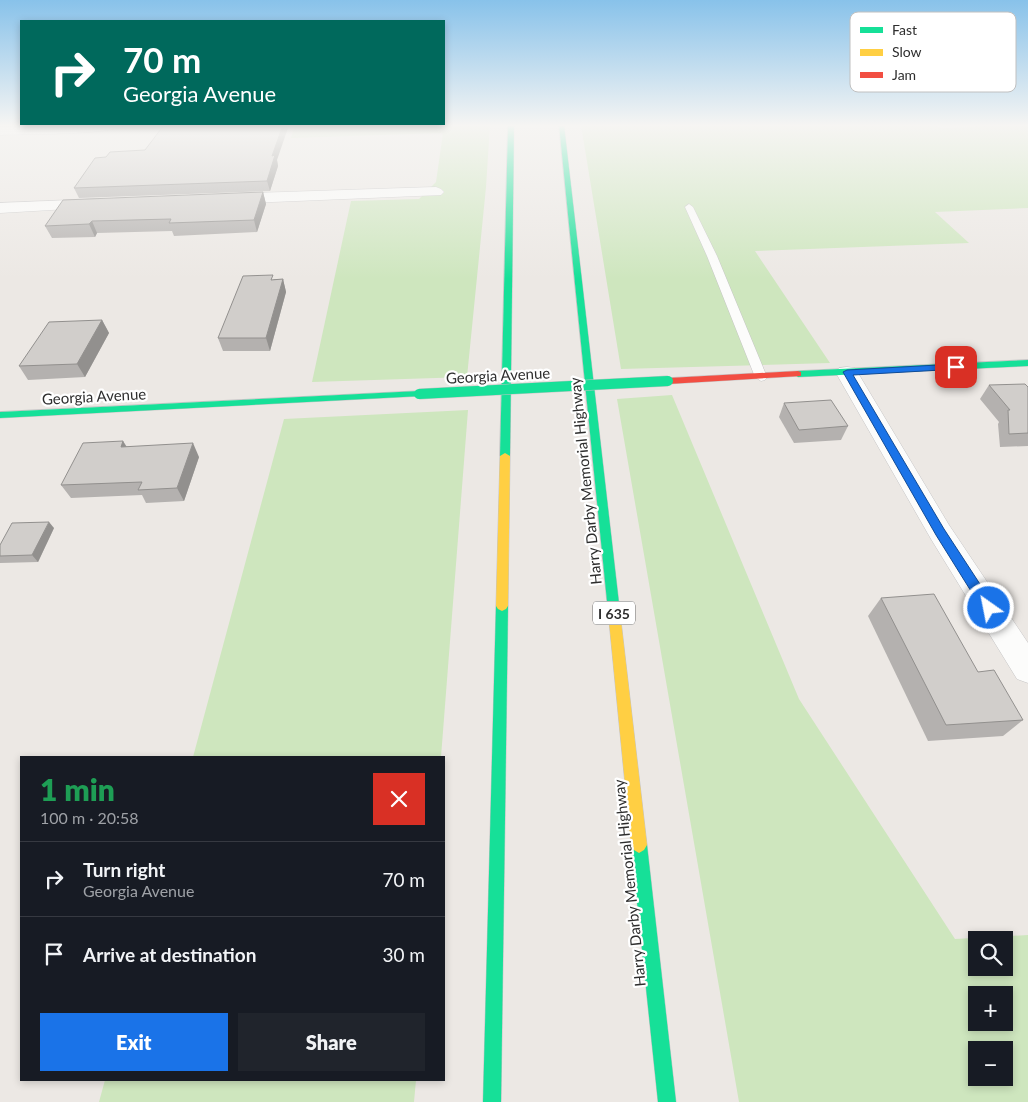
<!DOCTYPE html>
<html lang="en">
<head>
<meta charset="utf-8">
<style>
	body { margin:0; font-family:Lato,sans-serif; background:#20242c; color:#f1f3f6; height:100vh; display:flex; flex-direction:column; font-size:19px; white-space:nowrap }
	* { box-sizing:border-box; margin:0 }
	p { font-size:16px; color:#9ea1a6 }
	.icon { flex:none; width:28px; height:28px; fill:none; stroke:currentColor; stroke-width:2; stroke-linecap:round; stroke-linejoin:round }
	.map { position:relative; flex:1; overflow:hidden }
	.drawer { position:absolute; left:20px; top:756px; width:425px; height:325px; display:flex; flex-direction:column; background:#171b24; border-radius:0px; box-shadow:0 2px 8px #0003 }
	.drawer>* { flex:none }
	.guide { position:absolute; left:20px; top:20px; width:425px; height:105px; border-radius:0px; box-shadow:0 2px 8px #0003; background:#00695c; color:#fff; overflow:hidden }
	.controls { position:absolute; left:968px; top:931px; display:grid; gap:10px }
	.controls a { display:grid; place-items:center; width:45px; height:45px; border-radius:0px; background:#171b24; box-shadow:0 2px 8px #0003; font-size:25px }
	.pin { position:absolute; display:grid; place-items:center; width:42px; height:42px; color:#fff; margin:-21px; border-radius:10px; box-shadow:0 2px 8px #0006 }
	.me { position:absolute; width:55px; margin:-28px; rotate:327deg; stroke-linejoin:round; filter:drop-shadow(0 0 4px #0008) }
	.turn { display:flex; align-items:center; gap:18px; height:105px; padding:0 20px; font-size:22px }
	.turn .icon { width:65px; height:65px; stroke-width:2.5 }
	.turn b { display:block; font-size:35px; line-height:42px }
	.round { display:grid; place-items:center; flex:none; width:52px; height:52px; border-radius:0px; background:#20242c }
	.head { display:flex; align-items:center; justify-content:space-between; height:85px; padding:0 20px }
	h1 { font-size:30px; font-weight:800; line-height:38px; color:#1e9e55 }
	.cta { display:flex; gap:10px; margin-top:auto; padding:10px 20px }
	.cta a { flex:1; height:58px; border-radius:0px; background:#1a73e8; color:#fff; font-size:20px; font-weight:800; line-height:58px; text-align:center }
	.cta a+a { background:#20242c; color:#f1f3f6 }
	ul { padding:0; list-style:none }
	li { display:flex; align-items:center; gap:15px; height:75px; padding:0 20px; border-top:1px solid #363941 }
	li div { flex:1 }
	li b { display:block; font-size:19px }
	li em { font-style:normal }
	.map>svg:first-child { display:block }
	.green { fill:#cee6be; fill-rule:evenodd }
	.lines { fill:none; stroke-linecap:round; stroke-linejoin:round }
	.lane-casing { stroke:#c5c4c5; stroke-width:1 }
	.street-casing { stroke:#c5c4c5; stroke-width:1 }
	.fast-casing { stroke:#c5c4c5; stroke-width:1 }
	.slow-casing { stroke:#c5c4c5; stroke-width:1 }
	.jam-casing { stroke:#c5c4c5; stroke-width:1 }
	.lane { fill:#fcfcfb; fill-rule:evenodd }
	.street { fill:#fcfcfb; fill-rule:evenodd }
	.fast { fill:#16e098; fill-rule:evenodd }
	.slow { fill:#ffcf43; fill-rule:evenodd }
	.jam { fill:#f24e42; fill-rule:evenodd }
	.fast-bridge-casing { stroke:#c5c4c5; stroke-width:11; stroke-linecap:butt }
	.fast-bridge { stroke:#16e098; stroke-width:10 }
	.wall { fill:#b4b1af }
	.shaded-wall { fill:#92908e }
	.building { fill:#d1cecb; stroke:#92908e }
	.route { fill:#1a73e8; stroke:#114b97 }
	.labels { text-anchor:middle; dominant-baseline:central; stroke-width:4.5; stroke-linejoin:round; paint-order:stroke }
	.shield { fill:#fff; stroke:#6d6d6d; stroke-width:1 }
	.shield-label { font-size:14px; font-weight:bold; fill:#2e2e2e }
	.street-label { font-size:15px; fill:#2e2e2e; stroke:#fff }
	.key { fill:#fff; stroke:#c0c0c0; stroke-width:1 }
	.key-label { font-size:14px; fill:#2e2e2e }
</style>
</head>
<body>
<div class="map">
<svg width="1028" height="1102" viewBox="0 0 1028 1102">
	<rect width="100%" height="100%" fill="#ece8e4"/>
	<!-- green -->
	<g class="green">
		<path d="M 295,125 L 490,125 L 486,187 L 467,377 L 312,382 L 351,201 L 419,199 L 436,182 L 443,133 L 291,138 Z"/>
		<path d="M 581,125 L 935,125 L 941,128 L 1028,125 L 1028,208 L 935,212 L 969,243 L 755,251 L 830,363 L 621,369 Z"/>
		<path d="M 672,395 L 799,699 L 955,939 L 1028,935 L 1028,1102 L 739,1102 L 617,399 ZM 976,940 L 1004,940 L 1004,968 L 976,968 ZM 976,995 L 1004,995 L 1004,1022 L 976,1022 ZM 976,1050 L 1004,1050 L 1004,1078 L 976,1078 Z"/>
		<path d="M 468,410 L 441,757 L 193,757 L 284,419 Z"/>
		<path d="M 105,1080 L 416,1080 L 414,1102 L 99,1102 Z"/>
	</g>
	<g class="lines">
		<!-- lane casing -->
		<g class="lane-casing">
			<path id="lane" d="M 689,204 L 693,207 L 717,256 L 767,377 L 765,380 L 761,381 L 755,377 L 707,256 L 685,207 Z"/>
		</g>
		<!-- street casing -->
		<g class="street-casing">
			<g id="street">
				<path d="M 78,125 L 124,125 C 115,135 18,134 0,135 L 0,127 Z"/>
				<path d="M 436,187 L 441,189 L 444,192 L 441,195 L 226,204 L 220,202 L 218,199 L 220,196 L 226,194 Z"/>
				<path d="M 96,199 L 102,201 L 104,204 L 102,207 L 0,213 L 0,203 Z"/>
				<path d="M 847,367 L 855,368 L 858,373 L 949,525 L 1028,643 L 1028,683 L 1017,679 L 931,539 L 836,373 L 839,368 Z"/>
			</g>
		</g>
		<!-- fast casing -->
		<g class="fast-casing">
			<g id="fast">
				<path d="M 508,125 L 514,125 L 510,456 L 505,459 L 500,456 Z"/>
				<path d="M 559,125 L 564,125 L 621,621 L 619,625 L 615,626 L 611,625 L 609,621 Z"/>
				<path d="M 1028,360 L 1028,366 L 798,377 L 794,374 L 798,371 Z"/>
				<path d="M 419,391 L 424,394 L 422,396 L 0,418 L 0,412 Z"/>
				<path d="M 502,601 L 506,603 L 508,606 L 501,1102 L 483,1102 L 496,606 L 498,603 Z"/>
				<path d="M 639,837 L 644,840 L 647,845 L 676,1102 L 658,1102 L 631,845 L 634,840 Z"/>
			</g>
		</g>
		<!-- slow casing -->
		<g class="slow-casing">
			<g id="slow">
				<path d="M 505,453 L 510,456 L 508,606 L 506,609 L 502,611 L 498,609 L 496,606 L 500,456 Z"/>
				<path d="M 615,616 L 619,617 L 621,621 L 647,845 L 644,850 L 639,853 L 634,850 L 631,845 L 609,621 L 611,617 Z"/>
			</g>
		</g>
		<!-- jam casing -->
		<g class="jam-casing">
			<path id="jam" d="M 798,371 L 801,372 L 801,376 L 668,384 L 664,381 L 668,378 Z"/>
		</g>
		<!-- lane -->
		<use href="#lane" class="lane"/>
		<!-- street -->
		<use href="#street" class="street"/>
		<!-- fast -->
		<use href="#fast" class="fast"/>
		<!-- slow -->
		<use href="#slow" class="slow"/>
		<!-- jam -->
		<use href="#jam" class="jam"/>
		<!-- fast-bridge casing -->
		<g class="fast-bridge-casing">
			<path id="fast-bridge" d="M 419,394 L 668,381"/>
		</g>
		<!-- fast-bridge -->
		<use href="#fast-bridge" class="fast-bridge"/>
	</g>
	<!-- wall -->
	<g class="wall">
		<path d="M 277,160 L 278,166 L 270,191 L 79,198 L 74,188 Z"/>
		<path d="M 263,192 L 266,204 L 257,232 L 174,236 L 172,231 L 97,233 L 95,237 L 52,238 L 45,226 Z"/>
		<path d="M 274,279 L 283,279 L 286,292 L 270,351 L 223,351 L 218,338 Z"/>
		<path d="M 102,320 L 109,333 L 85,377 L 28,380 L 19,366 Z"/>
		<path d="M 989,385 L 1028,387 L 1028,446 L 1000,447 L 998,424 L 999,422 L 980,399 Z"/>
		<path d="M 784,403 L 848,426 L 841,440 L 794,443 L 779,417 Z"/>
		<path d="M 123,441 L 127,447 L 199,457 L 184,501 L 146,503 L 142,495 L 71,498 L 61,485 Z"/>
		<path d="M 54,528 L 38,562 L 0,563 L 0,545 Z"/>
		<path d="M 881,598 L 978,672 L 1023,720 L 1003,736 L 928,741 L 868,616 Z"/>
	</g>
	<!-- shaded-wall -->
	<g class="shaded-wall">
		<path d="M 283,125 L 289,125 L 277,160 L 278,166 L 270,191 L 267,181 L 272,156 Z"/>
		<path d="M 263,192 L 266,204 L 257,232 L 254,220 Z"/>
		<path d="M 92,221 L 97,233 L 95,237 L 89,224 Z"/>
		<path d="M 283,279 L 286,292 L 270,351 L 266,338 Z"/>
		<path d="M 102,320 L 109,333 L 85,377 L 77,364 Z"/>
		<path d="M 123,441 L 131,455 L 121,447 Z"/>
		<path d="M 193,443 L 199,457 L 184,501 L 177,488 Z"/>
		<path d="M 49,522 L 54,528 L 38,562 L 32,555 Z"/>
	</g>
	<!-- building -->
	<g class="building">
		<path d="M 164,125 L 283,125 L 272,156 L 275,155 L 267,181 L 74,188 L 95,158 L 106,157 L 110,152 L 145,150 Z"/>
		<path d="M 263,192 L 254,220 L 169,223 L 171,219 L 92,221 L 89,224 L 45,226 L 63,200 Z"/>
		<path d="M 273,275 L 271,280 L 283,279 L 266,338 L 218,338 L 243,276 Z"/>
		<path d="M 102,320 L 77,364 L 19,366 L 49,322 Z"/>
		<path d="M 1025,384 L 1028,387 L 1028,433 L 1009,434 L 1008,410 L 1010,410 L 989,385 Z"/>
		<path d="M 831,400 L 848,426 L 799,430 L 784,403 Z"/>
		<path d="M 123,441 L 121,447 L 193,443 L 177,488 L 138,490 L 142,482 L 61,485 L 83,443 Z"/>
		<path d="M 49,522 L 32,555 L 0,556 L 0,545 L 12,523 Z"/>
		<path d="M 934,594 L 978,672 L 994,670 L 1023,720 L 946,725 L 881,598 Z"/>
	</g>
	<!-- sky -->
	<linearGradient id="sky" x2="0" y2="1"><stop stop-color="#88c2ea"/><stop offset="0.45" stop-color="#f6f5f3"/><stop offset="1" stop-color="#f6f5f3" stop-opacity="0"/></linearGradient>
	<rect width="1028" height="279" fill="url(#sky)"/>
	<!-- route -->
	<path class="route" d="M 956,364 L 960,367 L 959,369 L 853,375 L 944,529 L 993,604 L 995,608 L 993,612 L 984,612 L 936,535 L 843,372 L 847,370 Z"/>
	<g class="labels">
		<!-- shield labels -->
		<rect class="shield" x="593" y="601.5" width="42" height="23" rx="4"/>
		<g class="shield-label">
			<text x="614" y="613">I 635</text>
		</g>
		<!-- street labels -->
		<g class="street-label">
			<text transform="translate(498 375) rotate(-3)">Georgia Avenue</text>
			<text transform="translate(94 396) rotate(-3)">Georgia Avenue</text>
			<text transform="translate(585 481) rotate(-96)">Harry Darby Memorial Highway</text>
			<text transform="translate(629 883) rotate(-96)">Harry Darby Memorial Highway</text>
		</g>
	</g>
	<!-- legend -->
	<rect x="850" y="12" width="166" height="80" rx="8" class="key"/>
	<rect x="860" y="27" width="23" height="6" fill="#16e098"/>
	<rect x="860" y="49" width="23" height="7" fill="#ffcf43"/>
	<rect x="860" y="72" width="23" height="6" fill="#f24e42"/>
	<g class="key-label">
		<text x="892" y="35">Fast</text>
		<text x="892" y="57">Slow</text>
		<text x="892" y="80">Jam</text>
	</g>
</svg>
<div class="controls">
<a><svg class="icon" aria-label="search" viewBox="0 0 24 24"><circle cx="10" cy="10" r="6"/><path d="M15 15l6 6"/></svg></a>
<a>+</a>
<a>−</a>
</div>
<div class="pin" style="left:956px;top:367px;background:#d93025"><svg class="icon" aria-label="arrive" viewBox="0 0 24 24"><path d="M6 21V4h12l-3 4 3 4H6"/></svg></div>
<svg class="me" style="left:989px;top:608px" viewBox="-20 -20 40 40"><circle r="17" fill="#1a73e8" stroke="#fff" stroke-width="3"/><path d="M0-11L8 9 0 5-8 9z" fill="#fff"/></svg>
<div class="guide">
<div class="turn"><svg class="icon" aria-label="right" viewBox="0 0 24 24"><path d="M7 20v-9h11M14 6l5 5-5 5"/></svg><div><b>70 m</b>Georgia Avenue</div></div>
</div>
<section class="drawer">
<div class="head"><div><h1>1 min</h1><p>100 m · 20:58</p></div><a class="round" style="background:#d93025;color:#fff"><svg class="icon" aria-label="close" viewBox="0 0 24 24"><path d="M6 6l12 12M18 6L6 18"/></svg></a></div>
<ul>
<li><svg class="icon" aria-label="right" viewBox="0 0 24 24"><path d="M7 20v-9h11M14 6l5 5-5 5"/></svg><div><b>Turn right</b><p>Georgia Avenue</p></div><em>70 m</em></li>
<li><svg class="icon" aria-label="arrive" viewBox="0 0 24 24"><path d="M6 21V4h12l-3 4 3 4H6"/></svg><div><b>Arrive at destination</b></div><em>30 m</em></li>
</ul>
<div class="cta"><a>Exit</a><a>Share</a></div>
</section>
</div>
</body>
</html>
